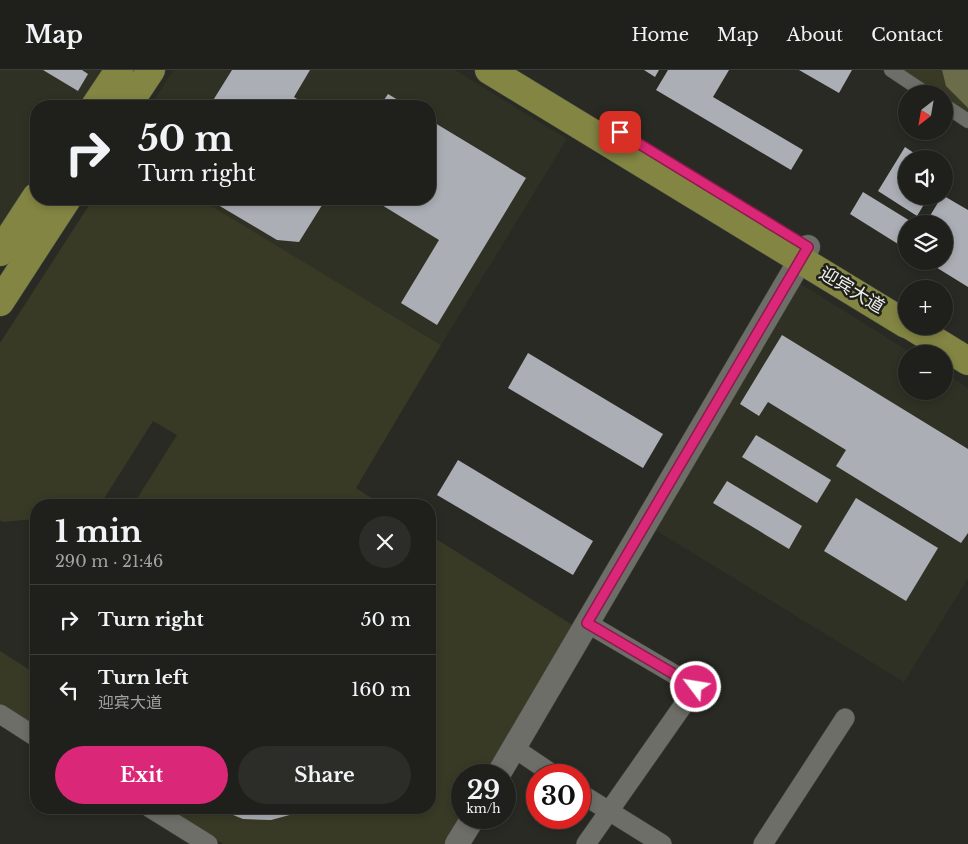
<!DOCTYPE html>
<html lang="en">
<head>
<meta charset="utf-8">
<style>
	body { margin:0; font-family:"Libre Baskerville","Noto Sans SC",serif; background:#2c2d28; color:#f1f3f6; height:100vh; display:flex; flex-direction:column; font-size:19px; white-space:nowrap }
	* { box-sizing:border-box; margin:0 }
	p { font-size:16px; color:#a1a3a3 }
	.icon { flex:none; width:28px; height:28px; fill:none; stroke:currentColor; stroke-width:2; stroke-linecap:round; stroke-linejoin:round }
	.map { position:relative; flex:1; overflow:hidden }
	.sheet { position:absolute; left:30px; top:429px; width:406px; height:315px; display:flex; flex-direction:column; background:#1f201b; border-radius:20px; box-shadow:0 2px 8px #0003,0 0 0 1px #3c3e3a }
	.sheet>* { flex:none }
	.top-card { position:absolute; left:30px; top:30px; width:406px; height:105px; border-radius:20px; box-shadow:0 2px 8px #0003,0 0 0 1px #3c3e3a; background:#1f201b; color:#f1f3f6; overflow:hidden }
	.needle { width:32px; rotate:211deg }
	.buttons { position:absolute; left:898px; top:15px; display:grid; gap:10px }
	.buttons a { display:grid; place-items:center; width:55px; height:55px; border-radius:50%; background:#1f201b; box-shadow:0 2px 8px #0003,0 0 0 1px #3c3e3a; font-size:25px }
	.speed { position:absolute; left:451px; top:694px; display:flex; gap:10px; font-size:25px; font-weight:700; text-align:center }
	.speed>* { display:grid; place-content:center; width:65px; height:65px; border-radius:50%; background:#1f201b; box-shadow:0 2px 8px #0003,0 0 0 1px #3c3e3a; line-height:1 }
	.speed small { font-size:12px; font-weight:400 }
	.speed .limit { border:8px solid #d22; background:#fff; color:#111 }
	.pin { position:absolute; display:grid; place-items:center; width:42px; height:42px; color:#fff; margin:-21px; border-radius:10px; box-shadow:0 2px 8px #0006 }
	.me { position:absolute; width:55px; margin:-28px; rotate:301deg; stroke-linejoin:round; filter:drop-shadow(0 0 4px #0008) }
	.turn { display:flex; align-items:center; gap:18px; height:105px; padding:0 25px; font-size:22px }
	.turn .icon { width:65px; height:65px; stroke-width:2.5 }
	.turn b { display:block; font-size:35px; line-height:42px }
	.round { display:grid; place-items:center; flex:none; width:52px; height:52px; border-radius:26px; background:#2c2d28 }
	.overview { display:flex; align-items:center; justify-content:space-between; height:85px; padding:0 25px }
	h1 { font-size:30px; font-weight:800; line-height:38px }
	.primary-button { display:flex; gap:10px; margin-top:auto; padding:10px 25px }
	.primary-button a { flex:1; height:58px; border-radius:30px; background:#db2777; color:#fff; font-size:20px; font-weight:800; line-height:58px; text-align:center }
	.primary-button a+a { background:#2c2d28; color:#f1f3f6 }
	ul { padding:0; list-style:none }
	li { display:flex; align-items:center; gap:15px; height:70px; padding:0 25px; border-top:1px solid #3c3e3a }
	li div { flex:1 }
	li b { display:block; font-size:19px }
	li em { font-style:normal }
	header { display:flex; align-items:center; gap:30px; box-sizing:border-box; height:70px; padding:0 25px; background:#1f201b; border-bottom:1px solid #3c3e3a }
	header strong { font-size:24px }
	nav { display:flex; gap:28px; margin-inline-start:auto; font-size:18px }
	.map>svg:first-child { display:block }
	.built { fill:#303125 }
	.green { fill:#383a26 }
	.water { fill:#6a6c4a }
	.building { fill:#abafb5 }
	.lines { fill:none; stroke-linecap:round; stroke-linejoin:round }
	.pedestrian-casing { stroke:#474743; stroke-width:15 }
	.minor-casing { stroke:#474743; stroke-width:20 }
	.tertiary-casing { stroke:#474743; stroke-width:25 }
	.primary-casing { stroke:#474743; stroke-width:29 }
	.pedestrian { stroke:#6e6e68; stroke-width:14 }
	.minor { stroke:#6e6e68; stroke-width:19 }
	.tertiary { stroke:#6e6e68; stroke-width:24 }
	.primary { stroke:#838543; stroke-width:28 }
	.route-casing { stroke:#8e194d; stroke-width:12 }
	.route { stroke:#db2777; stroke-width:9 }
	.labels { text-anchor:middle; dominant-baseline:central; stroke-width:5; stroke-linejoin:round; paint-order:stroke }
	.street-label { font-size:18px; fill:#eff0ec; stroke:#20201b }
</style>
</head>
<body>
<header>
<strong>Map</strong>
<nav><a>Home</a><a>Map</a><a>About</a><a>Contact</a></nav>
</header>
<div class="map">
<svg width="968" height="774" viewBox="0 0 968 774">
	<rect width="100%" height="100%" fill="#292a24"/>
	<!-- built -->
	<g class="built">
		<path d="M 0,0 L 106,0 L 84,36 L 36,36 L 36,107 L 0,162 Z"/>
		<path d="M 173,0 L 455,0 L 567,69 L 441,275 L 200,129 L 430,129 L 430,36 L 151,36 Z"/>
		<path d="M 796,211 L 913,284 L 906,284 L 906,321 L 944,321 L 944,303 L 968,318 L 968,508 L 904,612 L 652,458 Z"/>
	</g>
	<!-- green -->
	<g class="green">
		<path d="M 891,0 L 968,0 L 968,51 L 944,35 L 944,24 L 927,24 Z"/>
		<path d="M 93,129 L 200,129 L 441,275 L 356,418 L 382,435 L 133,435 L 177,365 L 153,351 L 100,435 L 36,435 L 36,449 L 2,452 L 0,450 L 0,273 Z"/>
		<path d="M 430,465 L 574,556 L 487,705 L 462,705 L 463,748 L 447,774 L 223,774 L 164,738 L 430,738 Z"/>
		<path d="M 0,581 L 36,604 L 36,659 L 0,636 Z"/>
	</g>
	<!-- water -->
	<path class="water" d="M 942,0 L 968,0 L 968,38 L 946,16 Z"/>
	<!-- building -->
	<g class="building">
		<path d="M 43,0 L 82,0 L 88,4 L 78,21 Z"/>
		<path d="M 232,0 L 310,0 L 294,27 L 308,36 L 218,36 L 212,32 Z"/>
		<path d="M 644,0 L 659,0 L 655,7 Z"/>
		<path d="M 668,0 L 729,0 L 713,27 L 803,80 L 791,100 L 656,20 Z"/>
		<path d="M 799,0 L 852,0 L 839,23 Z"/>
		<path d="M 388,24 L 408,36 L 380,36 Z"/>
		<path d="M 430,50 L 526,108 L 437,255 L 401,233 L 439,170 L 372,129 L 430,129 Z"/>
		<path d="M 905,77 L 923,89 L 906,89 L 906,126 L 929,126 L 917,146 L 878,121 Z"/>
		<path d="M 863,122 L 915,154 L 906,154 L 906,179 L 850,144 Z"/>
		<path d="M 942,126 L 944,126 L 968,140 L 968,217 L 926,191 L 944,191 L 944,154 L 925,154 Z"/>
		<path d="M 208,129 L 320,129 L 324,132 L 299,172 L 277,170 Z"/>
		<path d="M 782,265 L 968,379 L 968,463 L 961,473 L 836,396 L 846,380 L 768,332 L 759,346 L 740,334 Z"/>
		<path d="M 528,283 L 663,364 L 643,398 L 508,318 Z"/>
		<path d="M 756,365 L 831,410 L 817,433 L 742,387 Z"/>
		<path d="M 458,390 L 593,471 L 573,505 L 437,425 Z"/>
		<path d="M 727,411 L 802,456 L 789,479 L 713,433 Z"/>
		<path d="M 856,428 L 938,478 L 906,531 L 824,481 Z"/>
		<path d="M 216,738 L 303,738 L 297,743 L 271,750 L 243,749 Z"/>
	</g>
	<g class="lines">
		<!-- pedestrian casing -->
		<g class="pedestrian-casing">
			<g id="pedestrian">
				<path d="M 891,0 L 927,24"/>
				<path d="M 944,35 L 968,51"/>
			</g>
		</g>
		<!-- minor casing -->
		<g class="minor-casing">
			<g id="minor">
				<path d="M 0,644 L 36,667"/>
				<path d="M 514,678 L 554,705"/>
				<path d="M 580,723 L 662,774"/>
				<path d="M 150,738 L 208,774"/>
				<path d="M 586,774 L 696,617 L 587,553"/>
				<path d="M 763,774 L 845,648"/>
			</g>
		</g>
		<!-- tertiary casing -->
		<g class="tertiary-casing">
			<g id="tertiary">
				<path d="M 498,705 L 808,177"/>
				<path d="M 457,774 L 473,748"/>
			</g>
		</g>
		<!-- primary casing -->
		<g class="primary-casing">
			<g id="primary">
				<path d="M 489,0 L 906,254"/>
				<path d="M 95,36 L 119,0"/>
				<path d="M 127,36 L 151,0"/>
				<path d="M 0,182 L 36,127"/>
				<path d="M 0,232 L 67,129"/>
				<path d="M 911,256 L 968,291"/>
			</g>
		</g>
		<!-- pedestrian -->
		<use href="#pedestrian" class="pedestrian"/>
		<!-- minor -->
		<use href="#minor" class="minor"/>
		<!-- tertiary -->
		<use href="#tertiary" class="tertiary"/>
		<!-- primary -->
		<use href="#primary" class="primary"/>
	</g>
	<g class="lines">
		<!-- route casing -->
		<g class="route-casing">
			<path id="route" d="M 620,62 L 808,177 L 587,553 L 696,617"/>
		</g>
		<!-- route -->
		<use href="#route" class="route"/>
	</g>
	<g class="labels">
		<!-- street labels -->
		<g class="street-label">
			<text transform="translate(852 220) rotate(31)">迎宾大道</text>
		</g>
	</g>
</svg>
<div class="buttons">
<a><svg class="needle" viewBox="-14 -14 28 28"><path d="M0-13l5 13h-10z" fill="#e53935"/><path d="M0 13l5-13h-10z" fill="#a1a3a3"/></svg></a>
<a><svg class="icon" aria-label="sound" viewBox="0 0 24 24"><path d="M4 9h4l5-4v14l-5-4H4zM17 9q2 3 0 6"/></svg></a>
<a><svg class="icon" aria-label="layers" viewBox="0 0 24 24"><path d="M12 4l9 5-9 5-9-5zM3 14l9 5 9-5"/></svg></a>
<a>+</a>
<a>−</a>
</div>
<div class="speed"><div>29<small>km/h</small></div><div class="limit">30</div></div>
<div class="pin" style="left:620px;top:62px;background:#d93025"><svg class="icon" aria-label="arrive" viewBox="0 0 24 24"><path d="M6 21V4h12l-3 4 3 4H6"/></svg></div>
<svg class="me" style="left:696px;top:617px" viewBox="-20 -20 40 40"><circle r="17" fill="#db2777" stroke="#fff" stroke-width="3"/><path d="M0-11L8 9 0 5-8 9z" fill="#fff"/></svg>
<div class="top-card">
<div class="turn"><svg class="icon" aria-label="right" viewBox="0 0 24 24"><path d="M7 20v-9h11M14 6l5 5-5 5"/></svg><div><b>50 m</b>Turn right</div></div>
</div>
<section class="sheet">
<div class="overview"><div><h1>1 min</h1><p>290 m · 21:46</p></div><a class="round"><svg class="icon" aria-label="close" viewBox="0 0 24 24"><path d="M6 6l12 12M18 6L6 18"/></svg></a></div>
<ul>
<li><svg class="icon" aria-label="right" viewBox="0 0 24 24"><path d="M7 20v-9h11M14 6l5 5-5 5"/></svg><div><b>Turn right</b></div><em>50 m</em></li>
<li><svg class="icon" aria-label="left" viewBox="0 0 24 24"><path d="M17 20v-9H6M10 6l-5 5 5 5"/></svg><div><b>Turn left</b><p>迎宾大道</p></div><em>160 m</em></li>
</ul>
<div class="primary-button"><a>Exit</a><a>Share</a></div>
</section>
</div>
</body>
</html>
